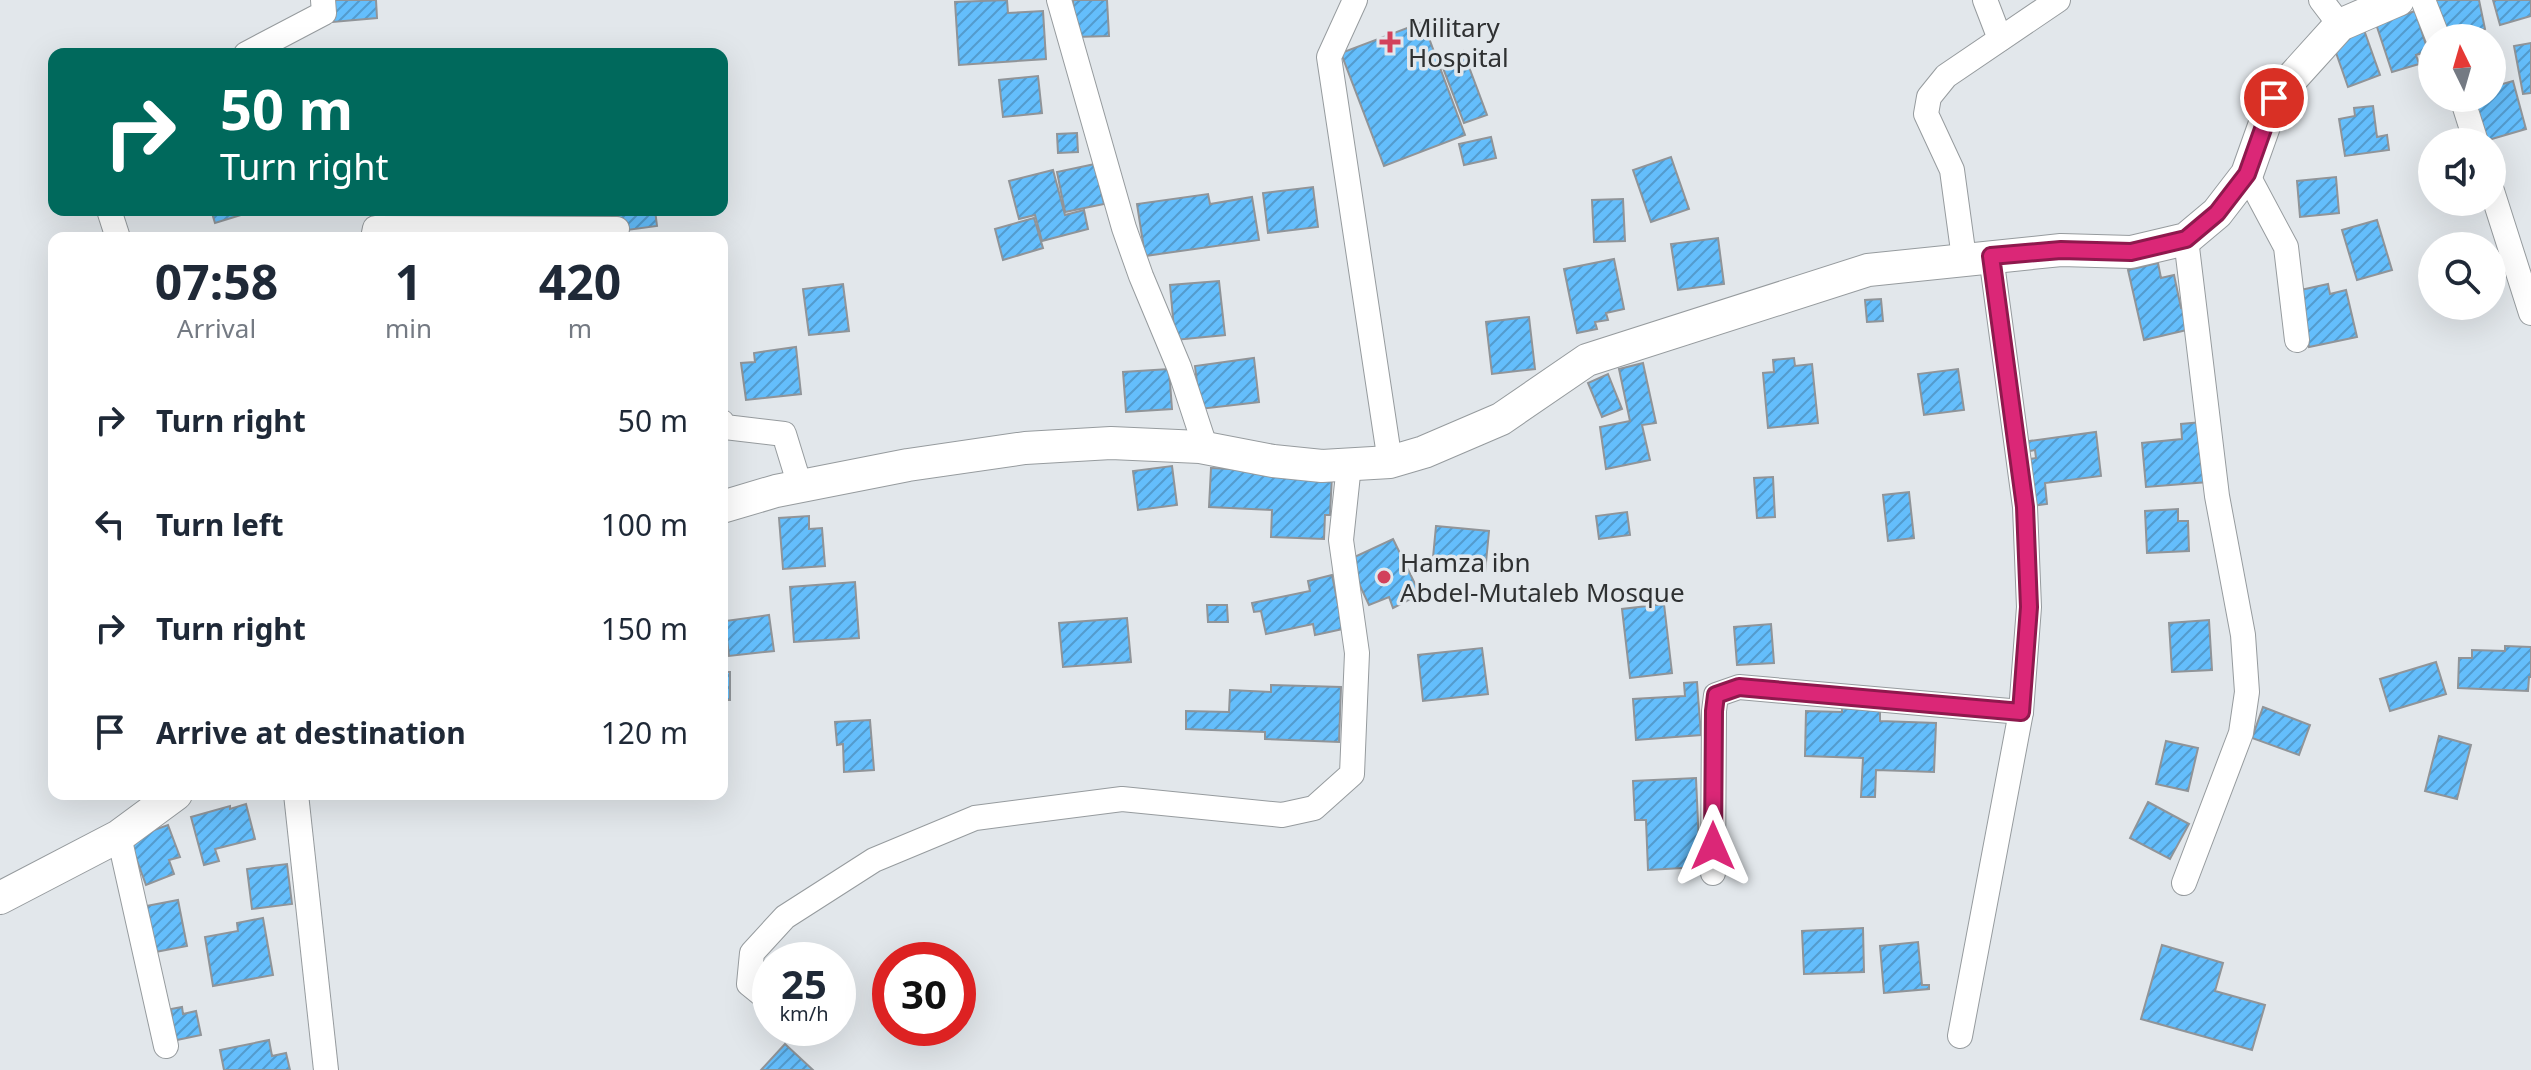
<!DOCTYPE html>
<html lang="en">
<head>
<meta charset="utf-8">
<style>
	body { margin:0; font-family:"Noto Sans",sans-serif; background:#f2f2f3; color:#1f2937; height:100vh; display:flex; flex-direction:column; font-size:30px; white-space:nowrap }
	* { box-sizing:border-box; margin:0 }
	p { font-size:26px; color:#747a83 }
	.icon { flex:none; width:44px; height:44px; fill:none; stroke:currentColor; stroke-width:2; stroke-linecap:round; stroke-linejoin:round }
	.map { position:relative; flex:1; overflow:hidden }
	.panel { position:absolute; left:48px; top:232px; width:680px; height:568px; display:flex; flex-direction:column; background:#fff; border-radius:16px; box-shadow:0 8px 32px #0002 }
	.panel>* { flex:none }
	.guide { position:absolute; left:48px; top:48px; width:680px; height:168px; border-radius:16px; box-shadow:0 8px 32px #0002; background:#00695c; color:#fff; overflow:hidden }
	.needle { width:52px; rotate:355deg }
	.fabs { position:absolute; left:2418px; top:24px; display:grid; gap:16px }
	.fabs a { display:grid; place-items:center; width:88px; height:88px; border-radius:50%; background:#fff; box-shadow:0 8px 32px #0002; font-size:40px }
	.speed { position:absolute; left:752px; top:942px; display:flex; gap:16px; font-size:40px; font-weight:700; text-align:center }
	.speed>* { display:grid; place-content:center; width:104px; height:104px; border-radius:50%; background:#fff; box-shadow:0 8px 32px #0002; line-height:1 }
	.speed small { font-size:20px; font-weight:400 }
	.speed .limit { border:12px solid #d22; background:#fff; color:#111 }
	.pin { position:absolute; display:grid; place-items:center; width:68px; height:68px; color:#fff; margin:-34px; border:4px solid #fff; border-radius:50%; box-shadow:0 2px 8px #0007 }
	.me { position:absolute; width:88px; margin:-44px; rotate:0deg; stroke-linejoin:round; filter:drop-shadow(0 0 6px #0008) }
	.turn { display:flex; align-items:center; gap:28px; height:168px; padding:0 40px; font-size:36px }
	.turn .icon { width:104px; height:104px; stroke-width:2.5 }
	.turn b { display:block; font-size:56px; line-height:68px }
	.eta { display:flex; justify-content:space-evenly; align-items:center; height:136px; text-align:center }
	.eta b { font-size:48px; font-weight:700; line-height:56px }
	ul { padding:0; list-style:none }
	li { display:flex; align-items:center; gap:24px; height:104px; padding:0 40px }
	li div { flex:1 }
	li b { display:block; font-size:30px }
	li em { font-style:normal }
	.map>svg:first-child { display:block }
	.building { fill:url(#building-hatch); stroke:#909498; stroke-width:2 }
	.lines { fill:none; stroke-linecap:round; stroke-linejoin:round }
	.street-casing { stroke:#969b9e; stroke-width:26 }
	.secondary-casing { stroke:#969b9e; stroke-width:34 }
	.street { stroke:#fff; stroke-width:24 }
	.secondary { stroke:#fff; stroke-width:32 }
	.route-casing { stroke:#8e194d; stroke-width:20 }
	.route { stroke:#db2777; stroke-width:14 }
	.poi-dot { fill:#d2415c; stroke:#e2e7eb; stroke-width:3 }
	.labels { text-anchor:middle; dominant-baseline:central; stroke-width:7; stroke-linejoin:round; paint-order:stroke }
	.poi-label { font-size:26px; fill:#2f3132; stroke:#e2e7eb; text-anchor:start }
</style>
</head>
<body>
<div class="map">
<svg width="2531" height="1070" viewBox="0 0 2531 1070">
	<defs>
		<pattern id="building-hatch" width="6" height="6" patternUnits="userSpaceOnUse" patternTransform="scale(2)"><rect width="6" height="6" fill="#64befc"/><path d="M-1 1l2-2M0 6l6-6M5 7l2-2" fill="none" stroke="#539bcd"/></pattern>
	</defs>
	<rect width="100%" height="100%" fill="#e2e7eb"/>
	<!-- building -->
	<g class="building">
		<path d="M 331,0 L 376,0 L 377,18 L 333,22 Z"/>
		<path d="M 1007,0 L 1008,13 L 1043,11 L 1046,59 L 959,65 L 955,2 Z"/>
		<path d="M 1073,0 L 1107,0 L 1109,36 L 1075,37 Z"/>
		<path d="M 2435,0 L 2479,0 L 2485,29 L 2443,38 Z"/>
		<path d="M 2493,0 L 2531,0 L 2531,16 L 2500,25 Z"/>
		<path d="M 2415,11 L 2428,51 L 2416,55 L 2419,64 L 2392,72 L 2376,24 Z"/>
		<path d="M 1423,22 L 1465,135 L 1384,166 L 1341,53 Z"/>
		<path d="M 2363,27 L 2380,75 L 2348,87 L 2334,47 Z"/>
		<path d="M 2531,43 L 2531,93 L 2523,94 L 2514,46 Z"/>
		<path d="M 1463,51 L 1487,115 L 1464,123 L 1440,60 Z"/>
		<path d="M 1038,76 L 1042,113 L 1003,117 L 999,80 Z"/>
		<path d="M 2513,81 L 2526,129 L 2485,141 L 2473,98 L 2492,98 L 2492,87 Z"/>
		<path d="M 2373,106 L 2377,137 L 2387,135 L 2389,150 L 2345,156 L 2339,119 L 2355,116 L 2354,108 Z"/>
		<path d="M 1077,133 L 1078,152 L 1058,153 L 1057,134 Z"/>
		<path d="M 1491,137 L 1496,158 L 1464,165 L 1459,144 Z"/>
		<path d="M 1671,157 L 1689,209 L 1651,222 L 1633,170 Z"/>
		<path d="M 1095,164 L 1104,204 L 1065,212 L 1057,172 Z"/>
		<path d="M 1053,170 L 1065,215 L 1084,210 L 1088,229 L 1042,241 L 1035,215 L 1019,219 L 1009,181 Z"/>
		<path d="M 2336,177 L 2339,213 L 2300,217 L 2297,181 Z"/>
		<path d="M 1313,187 L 1318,227 L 1268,233 L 1263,193 Z"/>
		<path d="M 1208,194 L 1210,204 L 1252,197 L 1259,240 L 1145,256 L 1137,204 Z"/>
		<path d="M 1623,199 L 1625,241 L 1594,242 L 1592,200 Z"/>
		<path d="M 211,210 L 243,210 L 244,214 L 215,223 Z"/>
		<path d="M 617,210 L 655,210 L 657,226 L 620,231 Z"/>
		<path d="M 1034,218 L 1043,248 L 1003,260 L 995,229 Z"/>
		<path d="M 2377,220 L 2392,270 L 2357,280 L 2342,230 Z"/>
		<path d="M 1718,238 L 1724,284 L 1678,290 L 1671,244 Z"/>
		<path d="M 1614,259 L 1624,309 L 1606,313 L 1608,320 L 1595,322 L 1597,329 L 1577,333 L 1564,269 Z"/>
		<path d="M 2158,263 L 2161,278 L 2174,275 L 2181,308 L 2186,306 L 2191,329 L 2144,340 L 2128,270 Z"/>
		<path d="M 1219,281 L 1225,335 L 1175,340 L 1170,285 Z"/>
		<path d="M 843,284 L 849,331 L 809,335 L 803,289 Z"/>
		<path d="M 2328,284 L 2330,294 L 2346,290 L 2357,337 L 2309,347 L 2296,291 Z"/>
		<path d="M 1881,299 L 1883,321 L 1867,322 L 1865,300 Z"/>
		<path d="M 1529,317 L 1535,369 L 1492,374 L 1486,322 Z"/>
		<path d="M 796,347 L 801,394 L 746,400 L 741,363 L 755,362 L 754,353 Z"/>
		<path d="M 1254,358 L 1259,402 L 1200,409 L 1195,366 Z"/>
		<path d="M 1794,358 L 1795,366 L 1812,364 L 1818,423 L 1768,428 L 1763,373 L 1774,372 L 1773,360 Z"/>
		<path d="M 1643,363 L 1656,423 L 1642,425 L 1650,460 L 1606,469 L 1600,427 L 1630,421 L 1619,369 Z"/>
		<path d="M 1169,369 L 1172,409 L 1126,412 L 1123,372 Z"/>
		<path d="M 1958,369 L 1964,410 L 1924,415 L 1918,374 Z"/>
		<path d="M 1608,374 L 1622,409 L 1602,417 L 1588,383 Z"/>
		<path d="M 2202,422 L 2208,482 L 2146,487 L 2142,443 L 2182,439 L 2181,424 Z"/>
		<path d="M 2096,432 L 2101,476 L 2045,483 L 2047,504 L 2031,506 L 2025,460 L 2036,458 L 2035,450 L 2024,452 L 2022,442 Z"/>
		<path d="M 1172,466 L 1177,505 L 1138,510 L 1133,471 Z"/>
		<path d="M 1211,468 L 1332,474 L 1330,515 L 1325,515 L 1324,539 L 1271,537 L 1272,510 L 1209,507 Z"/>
		<path d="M 1773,477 L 1775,517 L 1757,518 L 1754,478 Z"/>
		<path d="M 1909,492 L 1914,538 L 1888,541 L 1883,495 Z"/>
		<path d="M 2178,509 L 2178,521 L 2188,521 L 2189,551 L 2147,553 L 2145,511 Z"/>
		<path d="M 1627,512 L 1630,535 L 1599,539 L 1596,516 Z"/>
		<path d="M 809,516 L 809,529 L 822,528 L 825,566 L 783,569 L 779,518 Z"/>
		<path d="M 1436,526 L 1489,531 L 1485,573 L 1432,568 Z"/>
		<path d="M 1393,539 L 1420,594 L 1393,608 L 1389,597 L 1369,605 L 1348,560 Z"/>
		<path d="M 1332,575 L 1343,629 L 1315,635 L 1313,624 L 1266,634 L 1261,611 L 1254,612 L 1252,603 L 1310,591 L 1308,581 Z"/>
		<path d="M 855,582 L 859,638 L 794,642 L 790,587 Z"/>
		<path d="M 1664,604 L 1672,673 L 1630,678 L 1622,609 Z"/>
		<path d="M 1207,605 L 1227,605 L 1228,622 L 1208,622 Z"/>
		<path d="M 769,615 L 774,651 L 729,656 L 725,621 Z"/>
		<path d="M 1127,618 L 1131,662 L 1063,667 L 1059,623 Z"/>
		<path d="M 2209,620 L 2212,670 L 2172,672 L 2169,623 Z"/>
		<path d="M 1771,624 L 1774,663 L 1737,665 L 1734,627 Z"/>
		<path d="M 2505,646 L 2531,647 L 2531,677 L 2529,677 L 2528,691 L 2458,688 L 2459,658 L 2472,658 L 2472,650 L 2505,651 Z"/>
		<path d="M 1482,648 L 1488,694 L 1423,701 L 1418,655 Z"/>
		<path d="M 2436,662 L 2446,694 L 2390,711 L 2380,679 Z"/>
		<rect x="722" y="672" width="8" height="28"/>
		<path d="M 1697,682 L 1701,735 L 1636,740 L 1633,699 L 1685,696 L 1684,683 Z"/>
		<path d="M 1271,685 L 1341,687 L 1339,742 L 1265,739 L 1265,732 L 1186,729 L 1186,711 L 1229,712 L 1230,690 L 1271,692 Z"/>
		<path d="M 2263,707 L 2310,725 L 2299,755 L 2252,738 Z"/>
		<path d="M 1842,708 L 1880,710 L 1880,721 L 1936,723 L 1934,772 L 1876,770 L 1875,797 L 1861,797 L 1863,758 L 1805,756 L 1806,711 L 1842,712 Z"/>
		<path d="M 870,720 L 874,770 L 844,772 L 843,744 L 837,745 L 835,722 Z"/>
		<path d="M 2439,736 L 2471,745 L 2457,799 L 2425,791 Z"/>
		<path d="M 2166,741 L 2198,748 L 2188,791 L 2156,784 Z"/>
		<path d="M 1696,778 L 1700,867 L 1648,870 L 1646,820 L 1635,820 L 1633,781 Z"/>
		<path d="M 2148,802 L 2189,824 L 2170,859 L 2130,838 Z"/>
		<path d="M 246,804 L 255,839 L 215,849 L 219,861 L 204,865 L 191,817 L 230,806 L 230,809 Z"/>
		<path d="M 168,825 L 180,857 L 169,860 L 174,874 L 146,885 L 129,839 Z"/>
		<path d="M 287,864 L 292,904 L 252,909 L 247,869 Z"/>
		<path d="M 178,900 L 187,946 L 150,953 L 141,907 Z"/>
		<path d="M 263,918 L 273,975 L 213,986 L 205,937 L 238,931 L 237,923 Z"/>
		<path d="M 1863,928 L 1864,972 L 1804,974 L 1802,931 Z"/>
		<path d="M 1918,942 L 1922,985 L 1929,985 L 1929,989 L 1884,993 L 1880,946 Z"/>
		<path d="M 2162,945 L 2223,963 L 2215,991 L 2265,1005 L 2252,1050 L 2141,1019 Z"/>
		<path d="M 182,1007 L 183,1014 L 196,1011 L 201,1035 L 172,1041 L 167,1017 L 172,1016 L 171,1009 Z"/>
		<path d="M 269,1040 L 272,1056 L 286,1053 L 290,1070 L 224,1070 L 220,1050 Z"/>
		<path d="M 785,1044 L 813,1070 L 761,1070 Z"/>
	</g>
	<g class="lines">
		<!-- street casing -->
		<g class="street-casing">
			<g id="street">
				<path d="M 1059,0 L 1124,228 L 1141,276 L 1179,367 L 1206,449"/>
				<path d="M 1355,0 L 1329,57 L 1390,462"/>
				<path d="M 1985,0 L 2000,39"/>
				<path d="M 2321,0 L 2340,25"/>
				<path d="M 2423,0 L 2438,38"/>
				<path d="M 246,54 L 324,13 L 323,0"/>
				<path d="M 2462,98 L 2476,142"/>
				<path d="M 2247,174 L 2286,247 L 2297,340"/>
				<path d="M 2492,191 L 2531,313"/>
				<path d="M 109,210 L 118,238"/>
				<path d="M 373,238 L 375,228 L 617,229"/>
				<path d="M 1964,258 L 1952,170 L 1926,114 L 1929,97 L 1946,76 L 2058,0"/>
				<path d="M 722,422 L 725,427 L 784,434 L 800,486"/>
				<path d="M 296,794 L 326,1070"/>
				<path d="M 119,836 L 166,1046"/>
				<path d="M 1713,873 L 1714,711 L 1716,695 L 1739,687 L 2021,712"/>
				<path d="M 2184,883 L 2241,733 L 2247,692 L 2243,635 L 2217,496 L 2186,239"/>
				<path d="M 770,1001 L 749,984 L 752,953 L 785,917 L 874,860 L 975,818 L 1122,799 L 1282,815 L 1314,808 L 1352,774 L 1357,653 L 1341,540 L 1349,465"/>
				<path d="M 1960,1036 L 2021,712 L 2029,607 L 2025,507 L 1991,256"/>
			</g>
		</g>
		<!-- secondary casing -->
		<g class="secondary-casing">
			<g id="secondary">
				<path d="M 722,507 L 776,491 L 908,465 L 1025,448 L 1111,443 L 1200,447 L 1273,461 L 1322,466 L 1390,462 L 1424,452 L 1501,419 L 1587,360 L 1868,270 L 2061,250 L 2131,252 L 2186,239 L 2217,213 L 2247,174 L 2274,98 L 2340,25 L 2398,0"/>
				<path d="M 0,898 L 119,836 L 176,794"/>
			</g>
		</g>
		<!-- street -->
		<use href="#street" class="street"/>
		<!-- secondary -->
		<use href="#secondary" class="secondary"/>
	</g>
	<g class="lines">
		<!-- route casing -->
		<g class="route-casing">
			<path id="route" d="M 1713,846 L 1714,711 L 1716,695 L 1739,687 L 2021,712 L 2029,607 L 2025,507 L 1991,256 L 2061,250 L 2131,252 L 2186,239 L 2217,213 L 2247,174 L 2274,98"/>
		</g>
		<!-- route -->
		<use href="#route" class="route"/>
	</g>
	<!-- markers -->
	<g class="poi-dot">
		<path d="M1386 30h8v8h8v8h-8v8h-8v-8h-8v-8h8z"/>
		<circle cx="1384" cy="577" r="8"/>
	</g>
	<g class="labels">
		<!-- poi labels -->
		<g class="poi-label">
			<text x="1408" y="27">Military<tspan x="1408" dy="30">Hospital</tspan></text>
			<text x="1400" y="562">Hamza ibn<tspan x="1400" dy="30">Abdel-Mutaleb Mosque</tspan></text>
		</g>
	</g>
</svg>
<div class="fabs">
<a><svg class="needle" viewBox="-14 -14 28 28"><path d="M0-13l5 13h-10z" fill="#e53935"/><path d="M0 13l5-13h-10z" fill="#747a83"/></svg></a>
<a><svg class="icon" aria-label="sound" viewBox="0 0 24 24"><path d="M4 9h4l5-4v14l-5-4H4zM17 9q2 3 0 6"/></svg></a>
<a><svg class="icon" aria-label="search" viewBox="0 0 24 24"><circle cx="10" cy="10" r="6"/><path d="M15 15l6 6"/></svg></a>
</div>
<div class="speed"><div>25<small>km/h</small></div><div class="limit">30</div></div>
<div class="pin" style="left:2274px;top:98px;background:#d93025"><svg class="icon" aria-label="arrive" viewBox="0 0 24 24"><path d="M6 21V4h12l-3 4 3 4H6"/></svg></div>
<svg class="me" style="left:1713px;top:846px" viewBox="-20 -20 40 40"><path d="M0-17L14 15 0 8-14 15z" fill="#db2777" stroke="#fff" stroke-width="4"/></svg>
<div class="guide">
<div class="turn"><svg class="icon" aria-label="right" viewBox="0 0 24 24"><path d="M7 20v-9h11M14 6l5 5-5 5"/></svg><div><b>50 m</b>Turn right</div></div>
</div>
<section class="panel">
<div class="eta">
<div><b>07:58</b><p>Arrival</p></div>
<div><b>1</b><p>min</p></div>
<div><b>420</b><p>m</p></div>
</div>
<ul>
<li><svg class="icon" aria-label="right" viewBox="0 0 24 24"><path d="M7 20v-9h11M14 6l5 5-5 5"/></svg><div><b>Turn right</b></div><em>50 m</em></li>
<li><svg class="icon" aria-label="left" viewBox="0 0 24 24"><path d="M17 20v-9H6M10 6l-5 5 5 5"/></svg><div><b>Turn left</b></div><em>100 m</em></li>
<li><svg class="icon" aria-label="right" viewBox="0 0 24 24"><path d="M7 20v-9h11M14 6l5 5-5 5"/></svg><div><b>Turn right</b></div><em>150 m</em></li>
<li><svg class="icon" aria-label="arrive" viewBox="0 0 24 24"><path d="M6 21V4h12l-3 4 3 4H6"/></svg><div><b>Arrive at destination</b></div><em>120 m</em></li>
</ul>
</section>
</div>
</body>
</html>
